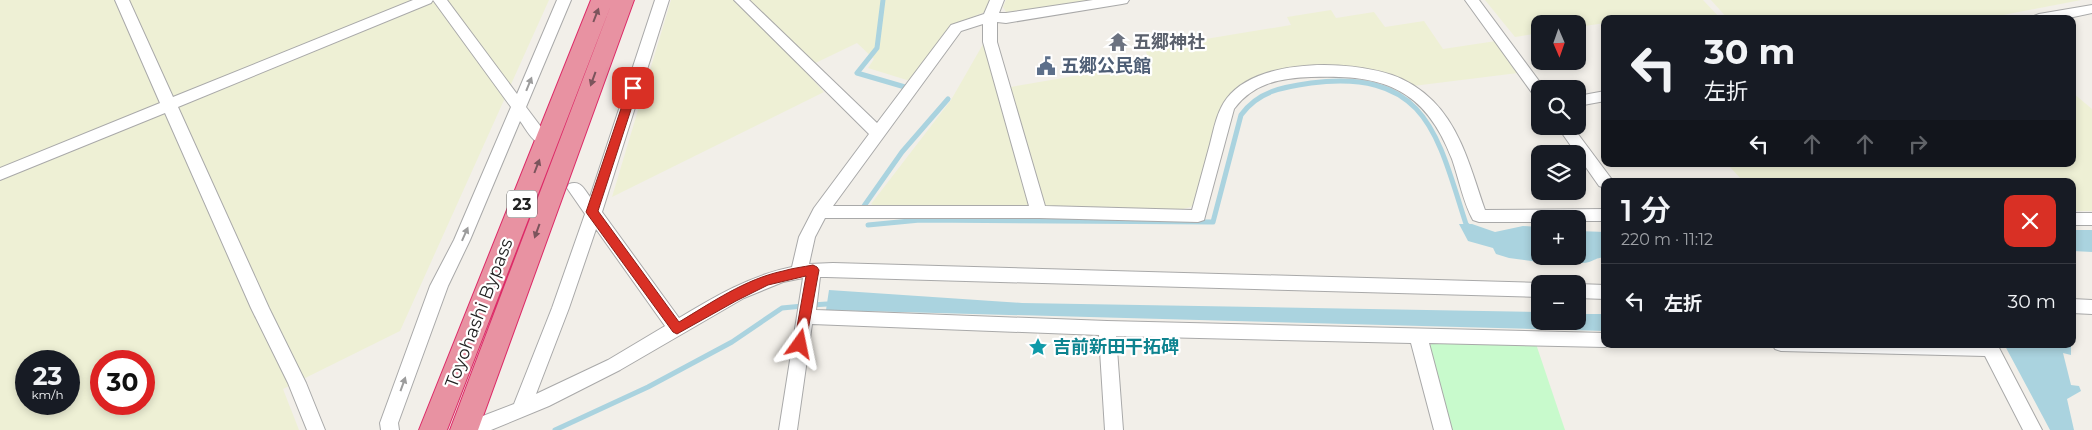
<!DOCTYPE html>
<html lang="ja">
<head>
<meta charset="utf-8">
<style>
	body { margin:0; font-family:Montserrat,"Noto Sans JP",sans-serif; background:#242831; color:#f1f3f6; height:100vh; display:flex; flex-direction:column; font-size:19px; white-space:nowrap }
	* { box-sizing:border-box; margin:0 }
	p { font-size:16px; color:#9ea1a6 }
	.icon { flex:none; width:28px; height:28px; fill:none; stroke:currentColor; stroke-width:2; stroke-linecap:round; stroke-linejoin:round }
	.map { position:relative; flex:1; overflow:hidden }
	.side { position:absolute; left:1601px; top:178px; width:475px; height:170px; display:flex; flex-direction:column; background:#171b24; border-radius:10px; box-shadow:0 2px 8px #0003 }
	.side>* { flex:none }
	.guide { position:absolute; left:1601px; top:15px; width:475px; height:152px; border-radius:10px; box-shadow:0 2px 8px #0003; background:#171b24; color:#f1f3f6; overflow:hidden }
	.needle { width:32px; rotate:178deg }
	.fabs { position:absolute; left:1531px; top:15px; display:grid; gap:10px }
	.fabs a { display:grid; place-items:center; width:55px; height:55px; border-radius:10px; background:#171b24; box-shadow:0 2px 8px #0003; font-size:25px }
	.speed { position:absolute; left:15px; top:350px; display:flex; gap:10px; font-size:25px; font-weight:700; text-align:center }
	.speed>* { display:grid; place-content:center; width:65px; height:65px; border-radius:50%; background:#171b24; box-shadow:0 2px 8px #0003; line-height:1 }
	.speed small { font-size:12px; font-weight:400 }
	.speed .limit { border:8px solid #d22; background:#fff; color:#111 }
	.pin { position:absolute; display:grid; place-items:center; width:42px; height:42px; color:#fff; margin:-21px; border-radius:10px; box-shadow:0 2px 8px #0006 }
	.me { position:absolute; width:55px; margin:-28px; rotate:12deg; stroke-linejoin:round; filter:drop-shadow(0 0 4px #0008) }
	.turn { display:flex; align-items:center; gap:18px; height:105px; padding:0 20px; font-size:22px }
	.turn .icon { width:65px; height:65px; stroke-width:2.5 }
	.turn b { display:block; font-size:35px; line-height:42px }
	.lanes { display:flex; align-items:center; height:48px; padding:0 20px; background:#0003; justify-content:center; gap:25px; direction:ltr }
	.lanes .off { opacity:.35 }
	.round { display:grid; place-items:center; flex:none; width:52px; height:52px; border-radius:10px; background:#242831 }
	.summary { display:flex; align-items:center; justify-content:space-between; height:85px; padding:0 20px }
	h1 { font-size:30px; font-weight:600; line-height:38px }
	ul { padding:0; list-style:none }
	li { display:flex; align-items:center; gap:15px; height:75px; padding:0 20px; border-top:1px solid #363941 }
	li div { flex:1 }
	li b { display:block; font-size:19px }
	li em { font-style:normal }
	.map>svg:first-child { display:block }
	.farmland { fill:#eef0d5; fill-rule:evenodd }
	.park { fill:#c8facc }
	.water { fill:#aad3df }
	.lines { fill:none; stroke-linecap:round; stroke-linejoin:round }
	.stream { stroke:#aad3df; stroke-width:5 }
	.minor-casing { stroke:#a9a9a9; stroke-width:2 }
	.highway-casing { stroke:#dc2a67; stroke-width:2 }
	.minor { fill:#fff; fill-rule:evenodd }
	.highway { fill:#e892a2; fill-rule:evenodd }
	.oneway { fill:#7b545c }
	.oneway2 { fill:#9c9c9c }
	.route { fill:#d93025; stroke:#8d1f18 }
	.labels { text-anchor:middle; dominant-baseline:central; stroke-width:4.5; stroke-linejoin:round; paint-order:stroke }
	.shield { fill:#fff; stroke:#646464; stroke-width:1 }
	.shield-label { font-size:16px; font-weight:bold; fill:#222 }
	.worship-label { font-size:18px; font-weight:bold; fill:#5b616d; stroke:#fff; text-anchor:start }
	.service-label { font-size:18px; font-weight:bold; fill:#4e5e75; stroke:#fff; text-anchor:start }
	.street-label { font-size:18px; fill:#222; stroke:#fff }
	.culture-label { font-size:18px; font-weight:bold; fill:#0d838f; stroke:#fff; text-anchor:start }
</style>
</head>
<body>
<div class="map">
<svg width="2092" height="430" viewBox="0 0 2092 430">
	<rect width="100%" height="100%" fill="#f2efe9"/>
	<!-- farmland -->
	<g class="farmland">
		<path d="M 0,0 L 549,0 L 400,331 L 283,389 L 299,430 L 0,430 ZM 26,361 L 69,361 L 69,404 L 26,404 ZM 101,361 L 144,361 L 144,404 L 101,404 Z"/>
		<path d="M 671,0 L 992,0 L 985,12 L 952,25 L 910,81 L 868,68 L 874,59 L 857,43 L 803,69 L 824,92 L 612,197 Z"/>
		<path d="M 1006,0 L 1096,0 L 1006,12 L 1003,7 Z"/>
		<path d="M 1485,0 L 1703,0 L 1721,19 L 1605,19 L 1605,23 L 1578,27 L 1578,24 L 1540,24 L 1540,33 L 1515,37 Z"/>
		<path d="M 1711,0 L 2081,0 L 1983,19 L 1728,19 Z"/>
		<path d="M 1331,10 L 1336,18 L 1374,12 L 1385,27 L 1424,21 L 1443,49 L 1496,41 L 1518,73 L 1413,86 L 1394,75 L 1377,71 L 1339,68 L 1291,70 L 1267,73 L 1253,78 L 1241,86 L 1200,197 L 1191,207 L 1174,211 L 876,207 L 871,204 L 951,100 L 986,39 L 999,89 L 1150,63 L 1145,49 L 1291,25 L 1287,17 Z"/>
		<path d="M 2073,93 L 2092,109 L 2092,211 L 2073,211 L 2072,181 L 1743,181 L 1727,164 L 2072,164 Z"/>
	</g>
	<!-- park -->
	<path class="park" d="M 1434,341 L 1536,344 L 1565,430 L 1452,430 L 1428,348 Z"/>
	<!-- water -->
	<g class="water">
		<path d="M 1459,224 L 1472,224 L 1495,232 L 1523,226 L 1540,227 L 1540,256 L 1560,256 L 1549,259 L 1546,263 L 1509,258 L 1496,254 L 1493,248 L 1468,241 Z"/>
		<path d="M 2073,230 L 2092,230 L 2092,252 L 2073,251 Z"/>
		<path d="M 1578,231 L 1605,232 L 1605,258 C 1597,257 1596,260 1589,262 C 1579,265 1570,260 1561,256 L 1578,256 Z"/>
		<path d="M 829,290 L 1022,303 L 1540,312 L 1540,321 L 1578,321 L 1578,314 L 1605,314 L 1605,331 L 826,310 Z"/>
		<path d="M 2004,344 L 2071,344 L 2071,355 L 2063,353 L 2071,385 L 2079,386 L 2081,391 L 2067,399 L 2074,430 L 2050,430 Z"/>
	</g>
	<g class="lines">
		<!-- stream -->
		<g class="stream">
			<path d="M 883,0 L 877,48 L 857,73 L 905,87"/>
			<path d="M 864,206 L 902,152 L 948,99"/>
			<path d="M 868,225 L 920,220 L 1213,222 L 1241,115 C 1258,91 1283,87 1311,83 C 1427,69 1437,134 1466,224 L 1471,229"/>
			<path d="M 812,305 L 827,304"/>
			<path d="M 555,430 L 648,387 L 732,342 L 782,308 L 803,306"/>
		</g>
		<!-- minor casing -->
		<g class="minor-casing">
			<g id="minor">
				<path d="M 115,0 L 129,0 L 173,97 L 413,0 L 433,0 L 431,3 L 178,107 L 269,308 L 306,383 L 325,430 L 307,430 L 288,383 L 251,308 L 165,113 L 0,180 L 0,168 L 160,103 Z"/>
				<path d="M 433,0 L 447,0 L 517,94 L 557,0 L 571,0 L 526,107 L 550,139 L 547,143 C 534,147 527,130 520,121 L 470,240 L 448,286 L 398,423 L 399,430 L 381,430 L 380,423 L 430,286 L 454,240 L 511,107 Z"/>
				<path d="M 655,0 L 669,0 L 602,212 L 679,318 C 714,297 751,275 792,267 L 799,237 L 814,208 L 869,134 L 734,0 L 749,0 L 877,123 L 951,25 L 984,14 L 990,0 L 1004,0 L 999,13 L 1006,13 L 1093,0 L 1129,0 L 1127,3 L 1122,4 L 1006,23 L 997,22 L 997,42 L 1045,206 L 1192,210 C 1198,188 1204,166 1210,144 C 1214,128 1217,111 1227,98 C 1258,58 1348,60 1392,75 C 1407,80 1422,90 1433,101 C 1462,130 1472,173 1485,210 L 1605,209 L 1605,221 L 1578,221 L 1578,219 L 1540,219 L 1540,222 L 1479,222 L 1473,220 C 1463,202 1459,179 1452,159 C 1425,88 1383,74 1311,77 C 1281,78 1253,83 1234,109 L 1204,220 L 1198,222 L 1039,218 L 825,218 L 815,237 L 809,264 L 833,263 L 1540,283 L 1542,284 L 1540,284 L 1540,297 L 826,277 L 820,277 L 816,310 L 1107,321 L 1605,333 L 1605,344 L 1612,344 L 1605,347 L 1429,343 L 1452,430 L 1434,430 L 1411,343 L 1116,336 L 1123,430 L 1105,430 L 1099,335 L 812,324 L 797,430 L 779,430 L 803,278 L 783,282 L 744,298 L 620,370 L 549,406 L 491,430 L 460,430 L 462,424 L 514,404 L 552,308 L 585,214 L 567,188 L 569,184 C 581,180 584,189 590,197 ZM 983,24 L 983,42 L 1029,206 L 833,206 L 961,31 ZM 596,229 L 665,326 L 608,360 L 536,394 L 569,308 Z"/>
				<path d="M 1465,0 L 1479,0 L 1545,89 L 1540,89 L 1540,98 L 1535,97 Z"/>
				<path d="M 2092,5 L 2092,13 L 2064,19 L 2032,19 L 2034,16 L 2039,14 Z"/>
				<path d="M 1605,91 L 1605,101 L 1578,106 L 1578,96 Z"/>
				<path d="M 1557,126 L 1572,126 L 1613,181 L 1605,181 L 1605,188 L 1599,186 Z"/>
				<rect x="2072" y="213" width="20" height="12"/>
				<path d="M 1578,284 L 1605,285 L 1605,299 L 1578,298 Z"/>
				<path d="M 2072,299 L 2092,300 L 2092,314 L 2072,313 Z"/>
				<path d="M 1772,344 L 1997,344 L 2042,430 L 2023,430 L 1985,356 L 1781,351 L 1775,349 Z"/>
			</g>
		</g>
		<!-- highway casing -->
		<g class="highway-casing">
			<path id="highway" d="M 591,0 L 634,0 L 478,430 L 450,430 L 611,5 L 447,430 L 419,430 Z"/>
		</g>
		<!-- minor -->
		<use href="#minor" class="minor"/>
		<!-- highway -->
		<use href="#highway" class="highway"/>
	</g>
	<!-- one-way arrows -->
	<defs><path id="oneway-solid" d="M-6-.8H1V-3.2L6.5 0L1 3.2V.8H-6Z" transform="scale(1.25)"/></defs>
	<g class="oneway">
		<use href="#oneway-solid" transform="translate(596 15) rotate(-69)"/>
		<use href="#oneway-solid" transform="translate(593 79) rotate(110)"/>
		<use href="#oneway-solid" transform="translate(537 166) rotate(-69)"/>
		<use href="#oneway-solid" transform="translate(537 231) rotate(110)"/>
	</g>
	<g class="oneway2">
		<use href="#oneway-solid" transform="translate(529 84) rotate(-68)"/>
		<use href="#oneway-solid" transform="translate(465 234) rotate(-66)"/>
		<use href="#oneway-solid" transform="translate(403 384) rotate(-70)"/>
	</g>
	<!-- route -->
	<path class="route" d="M 633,85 L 638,88 L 598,211 L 679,322 C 711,303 745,279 783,271 C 793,268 803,267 813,265 L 817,267 L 819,270 L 805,347 L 800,349 L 796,347 L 794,344 L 806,276 L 768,285 L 736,301 L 677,334 L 673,332 L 588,215 L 586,212 L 628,88 Z"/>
	<!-- icons -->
	<defs>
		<g id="temple-bare" transform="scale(1.5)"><path d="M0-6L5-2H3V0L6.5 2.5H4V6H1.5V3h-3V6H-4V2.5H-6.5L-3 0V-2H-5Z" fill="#6b7280" stroke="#fff" stroke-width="2.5" paint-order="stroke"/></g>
		<g id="civic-bare" transform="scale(1.5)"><path d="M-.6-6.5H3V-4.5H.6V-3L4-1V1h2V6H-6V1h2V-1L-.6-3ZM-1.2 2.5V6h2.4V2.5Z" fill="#5c6f8a" stroke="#fff" stroke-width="2.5" paint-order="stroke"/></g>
		<g id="sight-bare" transform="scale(1.5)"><path d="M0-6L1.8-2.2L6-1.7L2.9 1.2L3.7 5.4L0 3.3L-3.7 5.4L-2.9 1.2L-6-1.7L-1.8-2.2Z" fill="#0f9aa8" stroke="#fff" stroke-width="2.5" paint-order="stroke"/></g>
	</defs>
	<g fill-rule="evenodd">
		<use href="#temple-bare" x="1118" y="42"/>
		<use href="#civic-bare" x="1046" y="66"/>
		<use href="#sight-bare" x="1038" y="347"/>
	</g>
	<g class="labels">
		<!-- shield labels -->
		<rect class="shield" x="507" y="190.5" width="30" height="27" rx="4"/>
		<g class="shield-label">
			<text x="522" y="204">23</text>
		</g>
		<!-- worship labels -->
		<g class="worship-label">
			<text x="1133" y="42">五郷神社</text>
		</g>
		<!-- service labels -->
		<g class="service-label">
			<text x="1061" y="66">五郷公民館</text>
		</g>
		<!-- street labels -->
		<g class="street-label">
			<text transform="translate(479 313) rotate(-69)">Toyohashi Bypass</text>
		</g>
		<!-- culture labels -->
		<g class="culture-label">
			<text x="1053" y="347">吉前新田干拓碑</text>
		</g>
	</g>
</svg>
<div class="fabs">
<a><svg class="needle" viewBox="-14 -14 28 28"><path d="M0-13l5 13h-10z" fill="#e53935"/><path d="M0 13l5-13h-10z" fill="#9ea1a6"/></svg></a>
<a><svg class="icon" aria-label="search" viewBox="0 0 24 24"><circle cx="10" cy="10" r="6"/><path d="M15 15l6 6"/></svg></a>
<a><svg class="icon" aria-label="layers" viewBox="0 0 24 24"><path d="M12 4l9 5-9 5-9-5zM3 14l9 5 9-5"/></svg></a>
<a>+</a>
<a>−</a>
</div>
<div class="speed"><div>23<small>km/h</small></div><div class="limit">30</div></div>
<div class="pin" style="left:633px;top:88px;background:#d93025"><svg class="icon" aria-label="arrive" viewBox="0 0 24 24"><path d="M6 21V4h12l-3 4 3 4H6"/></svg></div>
<svg class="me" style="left:800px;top:344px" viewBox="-20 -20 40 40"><path d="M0-17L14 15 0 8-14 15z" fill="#d93025" stroke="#fff" stroke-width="4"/></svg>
<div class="guide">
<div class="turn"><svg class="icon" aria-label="left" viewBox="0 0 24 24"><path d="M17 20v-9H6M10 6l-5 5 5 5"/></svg><div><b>30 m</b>左折</div></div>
<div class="lanes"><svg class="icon" aria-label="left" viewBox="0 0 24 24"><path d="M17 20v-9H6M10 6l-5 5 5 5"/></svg><svg class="icon off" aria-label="ahead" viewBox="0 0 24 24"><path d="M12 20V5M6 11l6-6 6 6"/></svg><svg class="icon off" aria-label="ahead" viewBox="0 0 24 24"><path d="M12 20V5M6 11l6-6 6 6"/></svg><svg class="icon off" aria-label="right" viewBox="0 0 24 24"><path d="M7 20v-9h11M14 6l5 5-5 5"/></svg></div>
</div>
<section class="side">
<div class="summary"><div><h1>1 分</h1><p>220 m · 11:12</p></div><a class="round" style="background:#d93025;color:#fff"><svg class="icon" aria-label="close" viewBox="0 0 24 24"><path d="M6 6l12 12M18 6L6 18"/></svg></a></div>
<ul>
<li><svg class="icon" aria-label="left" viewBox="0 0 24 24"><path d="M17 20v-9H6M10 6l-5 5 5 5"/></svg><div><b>左折</b></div><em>30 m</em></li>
</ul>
</section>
</div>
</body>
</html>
